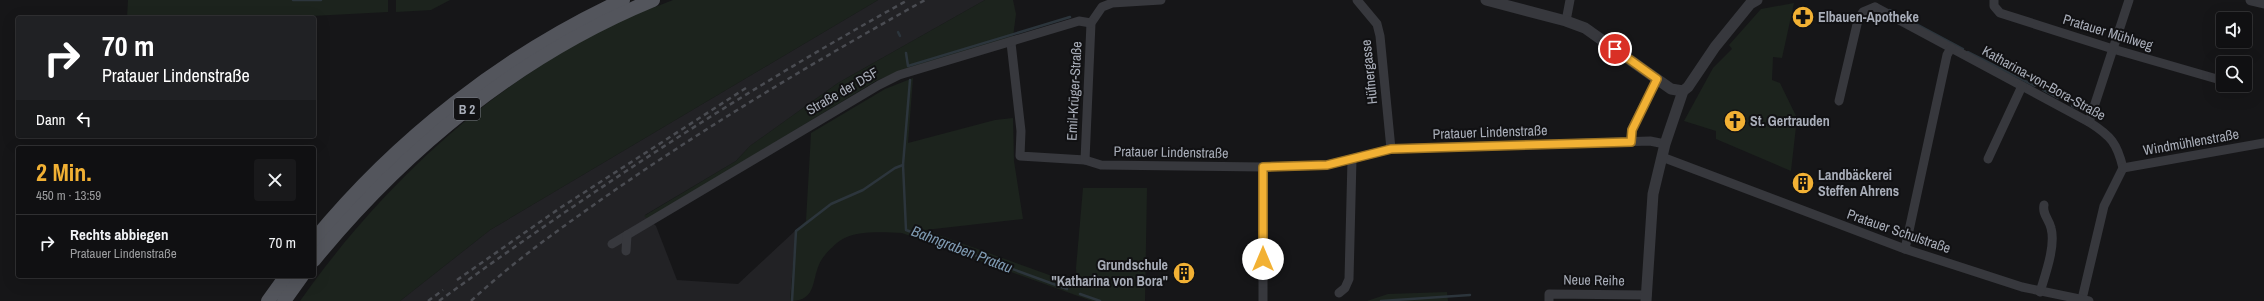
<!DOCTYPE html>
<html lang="de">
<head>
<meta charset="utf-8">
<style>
	body { margin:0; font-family:"Archivo Narrow",sans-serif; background:#19191b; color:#f1f3f6; height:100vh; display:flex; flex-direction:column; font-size:15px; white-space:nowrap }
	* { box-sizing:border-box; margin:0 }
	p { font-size:13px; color:#9c9d9f }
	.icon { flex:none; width:22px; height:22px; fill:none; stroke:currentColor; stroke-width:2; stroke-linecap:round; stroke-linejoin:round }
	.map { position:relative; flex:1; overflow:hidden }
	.sheet { position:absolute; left:16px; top:146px; width:300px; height:132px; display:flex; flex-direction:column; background:#101012; border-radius:4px; box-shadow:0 4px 16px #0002,0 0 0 1px #303032 }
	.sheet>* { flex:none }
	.hud { position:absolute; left:16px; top:16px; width:300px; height:122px; border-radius:4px; box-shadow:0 4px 16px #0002,0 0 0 1px #303032; background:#202124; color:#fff; overflow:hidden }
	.buttons { position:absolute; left:2216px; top:12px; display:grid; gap:8px }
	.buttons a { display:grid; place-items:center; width:36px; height:36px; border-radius:4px; background:#101012; box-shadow:0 4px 16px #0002,0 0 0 1px #303032; font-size:20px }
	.pin { position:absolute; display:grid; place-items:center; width:34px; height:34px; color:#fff; margin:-17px; border:2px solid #fff; border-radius:50%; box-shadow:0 1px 4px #0007 }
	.me { position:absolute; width:44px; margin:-22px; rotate:0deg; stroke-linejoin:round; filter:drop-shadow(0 0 3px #0008) }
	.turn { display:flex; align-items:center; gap:14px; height:84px; padding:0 20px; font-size:18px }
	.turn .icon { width:52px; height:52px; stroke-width:2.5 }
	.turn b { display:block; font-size:28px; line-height:34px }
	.then { display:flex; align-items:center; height:38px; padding:0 20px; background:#0003; gap:8px; font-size:15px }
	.round { display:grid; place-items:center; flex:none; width:42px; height:42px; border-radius:4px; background:#19191b }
	.headline { display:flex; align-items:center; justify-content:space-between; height:68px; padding:0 20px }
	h1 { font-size:24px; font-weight:700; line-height:30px; color:#f2b134 }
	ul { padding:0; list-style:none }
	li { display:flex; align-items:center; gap:12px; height:56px; padding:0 20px; border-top:1px solid #303032 }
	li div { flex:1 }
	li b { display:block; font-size:15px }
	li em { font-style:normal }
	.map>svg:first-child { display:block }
	.built { fill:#222225 }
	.green { fill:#1c231d }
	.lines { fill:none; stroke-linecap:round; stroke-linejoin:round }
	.stream { stroke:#2c353c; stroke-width:2.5 }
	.minor { stroke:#37383d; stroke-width:9 }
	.tertiary { stroke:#37383d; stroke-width:11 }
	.primary { stroke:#53555c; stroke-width:14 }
	.rail { stroke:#4a4c52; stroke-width:2.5; stroke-dasharray:5 4; stroke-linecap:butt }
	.route-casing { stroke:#9d7322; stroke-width:10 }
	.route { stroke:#f2b134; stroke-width:7 }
	.labels { text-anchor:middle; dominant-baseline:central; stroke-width:4; stroke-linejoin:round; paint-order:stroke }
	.shield { fill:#111113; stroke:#7b7e86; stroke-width:1 }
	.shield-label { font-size:13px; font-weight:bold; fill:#a8adb8 }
	.poi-label { font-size:14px; font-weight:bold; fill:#a8adb8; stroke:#111113; text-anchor:start }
	.street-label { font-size:14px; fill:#a8adb8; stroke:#111113 }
	.water-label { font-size:15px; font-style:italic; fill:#7f9bb3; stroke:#111113 }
</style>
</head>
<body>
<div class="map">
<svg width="2264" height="301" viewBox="0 0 2264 301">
	<rect width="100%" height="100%" fill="#161618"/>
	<!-- built -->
	<path class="built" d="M 878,0 L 985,0 L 838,83 L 750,146 L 736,161 L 645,215 L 656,226 L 677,280 L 738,284 L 796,230 L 790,301 L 400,301 L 490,230 Z"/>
	<!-- green -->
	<g class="green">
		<path d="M 128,0 L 388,0 L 388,12 L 274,18 L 127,18 Z"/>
		<path d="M 396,0 L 450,0 L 431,10 L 396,12 Z"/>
		<path d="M 673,0 L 878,0 L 490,230 L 400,301 L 300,301 C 381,186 494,80 623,20 C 639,12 656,7 673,0 Z"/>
		<path d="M 985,0 L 1013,0 L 1016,14 L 1013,37 L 899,71 L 876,81 L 648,219 L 644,216 L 736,161 L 750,146 L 838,83 Z"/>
		<path d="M 1794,3 L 1782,58 L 1773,57 L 1772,80 L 1780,83 L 1797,118 L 1791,171 L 1716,139 L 1716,131 L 1684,121 L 1713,68 L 1732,49 L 1729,45 L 1761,9 Z"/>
		<path d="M 913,78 L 908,143 L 995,120 L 1013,118 L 1014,161 L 1023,219 L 925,230 L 1077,285 L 1076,268 L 1083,188 L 1147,188 L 1145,301 L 1092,301 L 902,233 C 886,232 855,230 841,240 C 835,244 826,253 822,259 C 810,278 819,301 790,301 L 796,230 L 806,221 L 811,133 L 885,89 Z"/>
		<path d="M 1447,292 L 1448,301 L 1367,301 L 1388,294 Z"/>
	</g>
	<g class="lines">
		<!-- stream -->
		<g class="stream">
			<path d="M 293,0 L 321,0"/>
			<path d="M 1890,10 L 1963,49"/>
			<path d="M 898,32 L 900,36"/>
			<path d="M 1968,52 L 2035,86"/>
			<path d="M 906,53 L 908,66 L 1070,17"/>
			<path d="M 910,80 L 903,165 L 906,230 L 1067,289"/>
			<path d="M 2043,90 L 2058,98"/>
			<path d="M 2072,106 L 2078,108"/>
			<path d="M 1080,294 L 1100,301"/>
			<path d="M 792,301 L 796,231 L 831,204 L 863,190 L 895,168 L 903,165"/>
			<path d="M 1381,301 L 1470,295"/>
		</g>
		<!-- minor -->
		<g class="minor">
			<path d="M 1357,0 L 1377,24 L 1380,36 L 1391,149"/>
			<path d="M 1994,0 L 1994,6 L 2000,13 L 2113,49 L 2217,79 L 2223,77"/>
			<path d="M 1875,7 L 2089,122 C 2111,136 2117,143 2123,168 L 2104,206 L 2082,299"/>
			<path d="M 1566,21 L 1570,0"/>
			<path d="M 1011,43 L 1021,131 L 1020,156 L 1085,160 L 1101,165 L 1263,167 L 1327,165 L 1391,149 L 1650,141 L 1665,144"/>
			<path d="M 1839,101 L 1858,20 L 1863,12 L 1875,7"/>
			<path d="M 2089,122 L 2129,0"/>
			<path d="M 1631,141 L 1632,129 L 1657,79"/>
			<path d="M 1662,157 L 1905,249 L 2022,287 L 2089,301"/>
			<path d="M 1988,159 L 2022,86"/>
			<path d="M 1085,160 L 1091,23 L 1102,7 L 1112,3 L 1161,0"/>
			<path d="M 2123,168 L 2264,143"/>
			<path d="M 612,244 L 879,85 L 899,75 L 1079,21 L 1091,23"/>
			<path d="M 1905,249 L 1947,55 L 1951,48"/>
			<path d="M 626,251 L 627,235"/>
			<path d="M 2040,292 C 2045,275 2056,246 2051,228 C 2049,219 2042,214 2044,205"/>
			<path d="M 1339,293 L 1345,288 L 1349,279 L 1352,159"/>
			<path d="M 1263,301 L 1263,167"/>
			<path d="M 1549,301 L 1549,294 L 1647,295"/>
		</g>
		<!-- tertiary -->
		<g class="tertiary">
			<path d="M 1486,0 L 1566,21 L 1585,28 L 1671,89 L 1683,91"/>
			<path d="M 2251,0 L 2264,3"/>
			<path d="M 1646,301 L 1653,194 L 1665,144 L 1683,91 L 1688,87 L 1715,47 L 1750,4 L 1757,0"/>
		</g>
		<!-- primary -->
		<g class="primary">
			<path d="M 314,240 C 397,139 504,55 623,0"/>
			<path d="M 314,260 C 405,149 519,55 653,0"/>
			<path d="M 268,301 L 286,276"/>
			<path d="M 284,301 L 302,276"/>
		</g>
		<!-- rail -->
		<g class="rail">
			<path d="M 457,280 L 560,208 L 746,88"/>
			<path d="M 428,301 L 443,290"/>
			<path d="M 439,301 C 589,192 745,90 908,0"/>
			<path d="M 471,301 C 515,260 565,225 615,190 C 715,121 819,59 925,0"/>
		</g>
	</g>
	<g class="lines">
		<!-- route casing -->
		<g class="route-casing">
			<path id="route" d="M 1263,259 L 1263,167 L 1327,165 L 1391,149 L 1631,142 L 1632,130 L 1657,79 L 1615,49"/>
		</g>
		<!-- route -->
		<use href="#route" class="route"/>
	</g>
	<!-- icons -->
	<defs>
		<g id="pharmacy-disc" transform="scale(1.15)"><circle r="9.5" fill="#f2b134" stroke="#111113"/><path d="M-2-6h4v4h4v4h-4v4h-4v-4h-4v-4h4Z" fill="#111"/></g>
		<g id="church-disc" transform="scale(1.15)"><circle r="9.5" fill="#f2b134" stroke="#111113"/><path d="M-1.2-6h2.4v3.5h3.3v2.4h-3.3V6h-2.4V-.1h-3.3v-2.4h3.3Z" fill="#111"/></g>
		<g id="building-disc" transform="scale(1.15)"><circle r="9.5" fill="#f2b134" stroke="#111113"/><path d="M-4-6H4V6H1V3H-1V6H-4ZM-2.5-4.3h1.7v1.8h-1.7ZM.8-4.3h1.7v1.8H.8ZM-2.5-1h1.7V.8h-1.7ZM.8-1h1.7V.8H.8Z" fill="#111"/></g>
	</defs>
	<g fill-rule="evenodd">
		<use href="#pharmacy-disc" x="1803" y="17"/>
		<use href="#church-disc" x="1735" y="121"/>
		<use href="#building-disc" x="1803" y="183"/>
		<use href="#building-disc" x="1184" y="273"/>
	</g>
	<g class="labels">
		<!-- shield labels -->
		<rect class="shield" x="454" y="98" width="26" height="22" rx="3"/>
		<g class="shield-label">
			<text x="467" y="109">B 2</text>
		</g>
		<!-- poi labels -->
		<g class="poi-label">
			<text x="1818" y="17">Elbauen-Apotheke</text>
			<text x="1750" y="121">St. Gertrauden</text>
			<text x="1818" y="175">Landbäckerei<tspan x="1818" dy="16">Steffen Ahrens</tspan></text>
			<text x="1168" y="265" text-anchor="end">Grundschule<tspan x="1168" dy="16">"Katharina von Bora"</tspan></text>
		</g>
		<!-- street labels -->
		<g class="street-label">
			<text transform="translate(2108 32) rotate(17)">Pratauer Mühlweg</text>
			<text transform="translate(1369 72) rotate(-96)">Hüfnergasse</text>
			<text transform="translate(2044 83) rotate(29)">Katharina-von-Bora-Straße</text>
			<text transform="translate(842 91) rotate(-30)">Straße der DSF</text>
			<text transform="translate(1074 91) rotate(-87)">Emil-Krüger-Straße</text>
			<text transform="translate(1490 132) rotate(-2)">Pratauer Lindenstraße</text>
			<text transform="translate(2191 142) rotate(-10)">Windmühlenstraße</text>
			<text transform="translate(1171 152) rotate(1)">Pratauer Lindenstraße</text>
			<text transform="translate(1899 231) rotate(19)">Pratauer Schulstraße</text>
			<text transform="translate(1594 280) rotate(1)">Neue Reihe</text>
		</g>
		<!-- water labels -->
		<g class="water-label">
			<text transform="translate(962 249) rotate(21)">Bahngraben Pratau</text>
		</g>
	</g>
</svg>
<div class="buttons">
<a><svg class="icon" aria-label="sound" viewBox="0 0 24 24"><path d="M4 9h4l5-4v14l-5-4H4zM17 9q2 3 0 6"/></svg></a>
<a><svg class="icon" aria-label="search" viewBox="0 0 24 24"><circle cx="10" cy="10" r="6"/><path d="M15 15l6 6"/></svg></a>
</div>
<div class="pin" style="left:1615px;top:49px;background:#d93025"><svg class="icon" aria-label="arrive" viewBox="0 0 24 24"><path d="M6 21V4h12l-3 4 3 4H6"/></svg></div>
<svg class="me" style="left:1263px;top:259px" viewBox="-20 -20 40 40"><circle r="19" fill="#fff"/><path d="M0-13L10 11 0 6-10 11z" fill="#f2b134"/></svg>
<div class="hud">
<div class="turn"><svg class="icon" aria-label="right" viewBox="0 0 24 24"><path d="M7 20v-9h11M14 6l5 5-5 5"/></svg><div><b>70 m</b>Pratauer Lindenstraße</div></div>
<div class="then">Dann<svg class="icon" aria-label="left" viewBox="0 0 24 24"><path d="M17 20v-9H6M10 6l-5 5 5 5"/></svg></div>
</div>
<section class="sheet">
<div class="headline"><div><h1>2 Min.</h1><p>450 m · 13:59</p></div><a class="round"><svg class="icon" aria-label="close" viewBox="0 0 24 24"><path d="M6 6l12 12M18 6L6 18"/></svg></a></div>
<ul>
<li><svg class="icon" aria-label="right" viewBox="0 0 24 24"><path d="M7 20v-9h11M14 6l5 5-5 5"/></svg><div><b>Rechts abbiegen</b><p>Pratauer Lindenstraße</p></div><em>70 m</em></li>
</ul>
</section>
</div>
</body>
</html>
